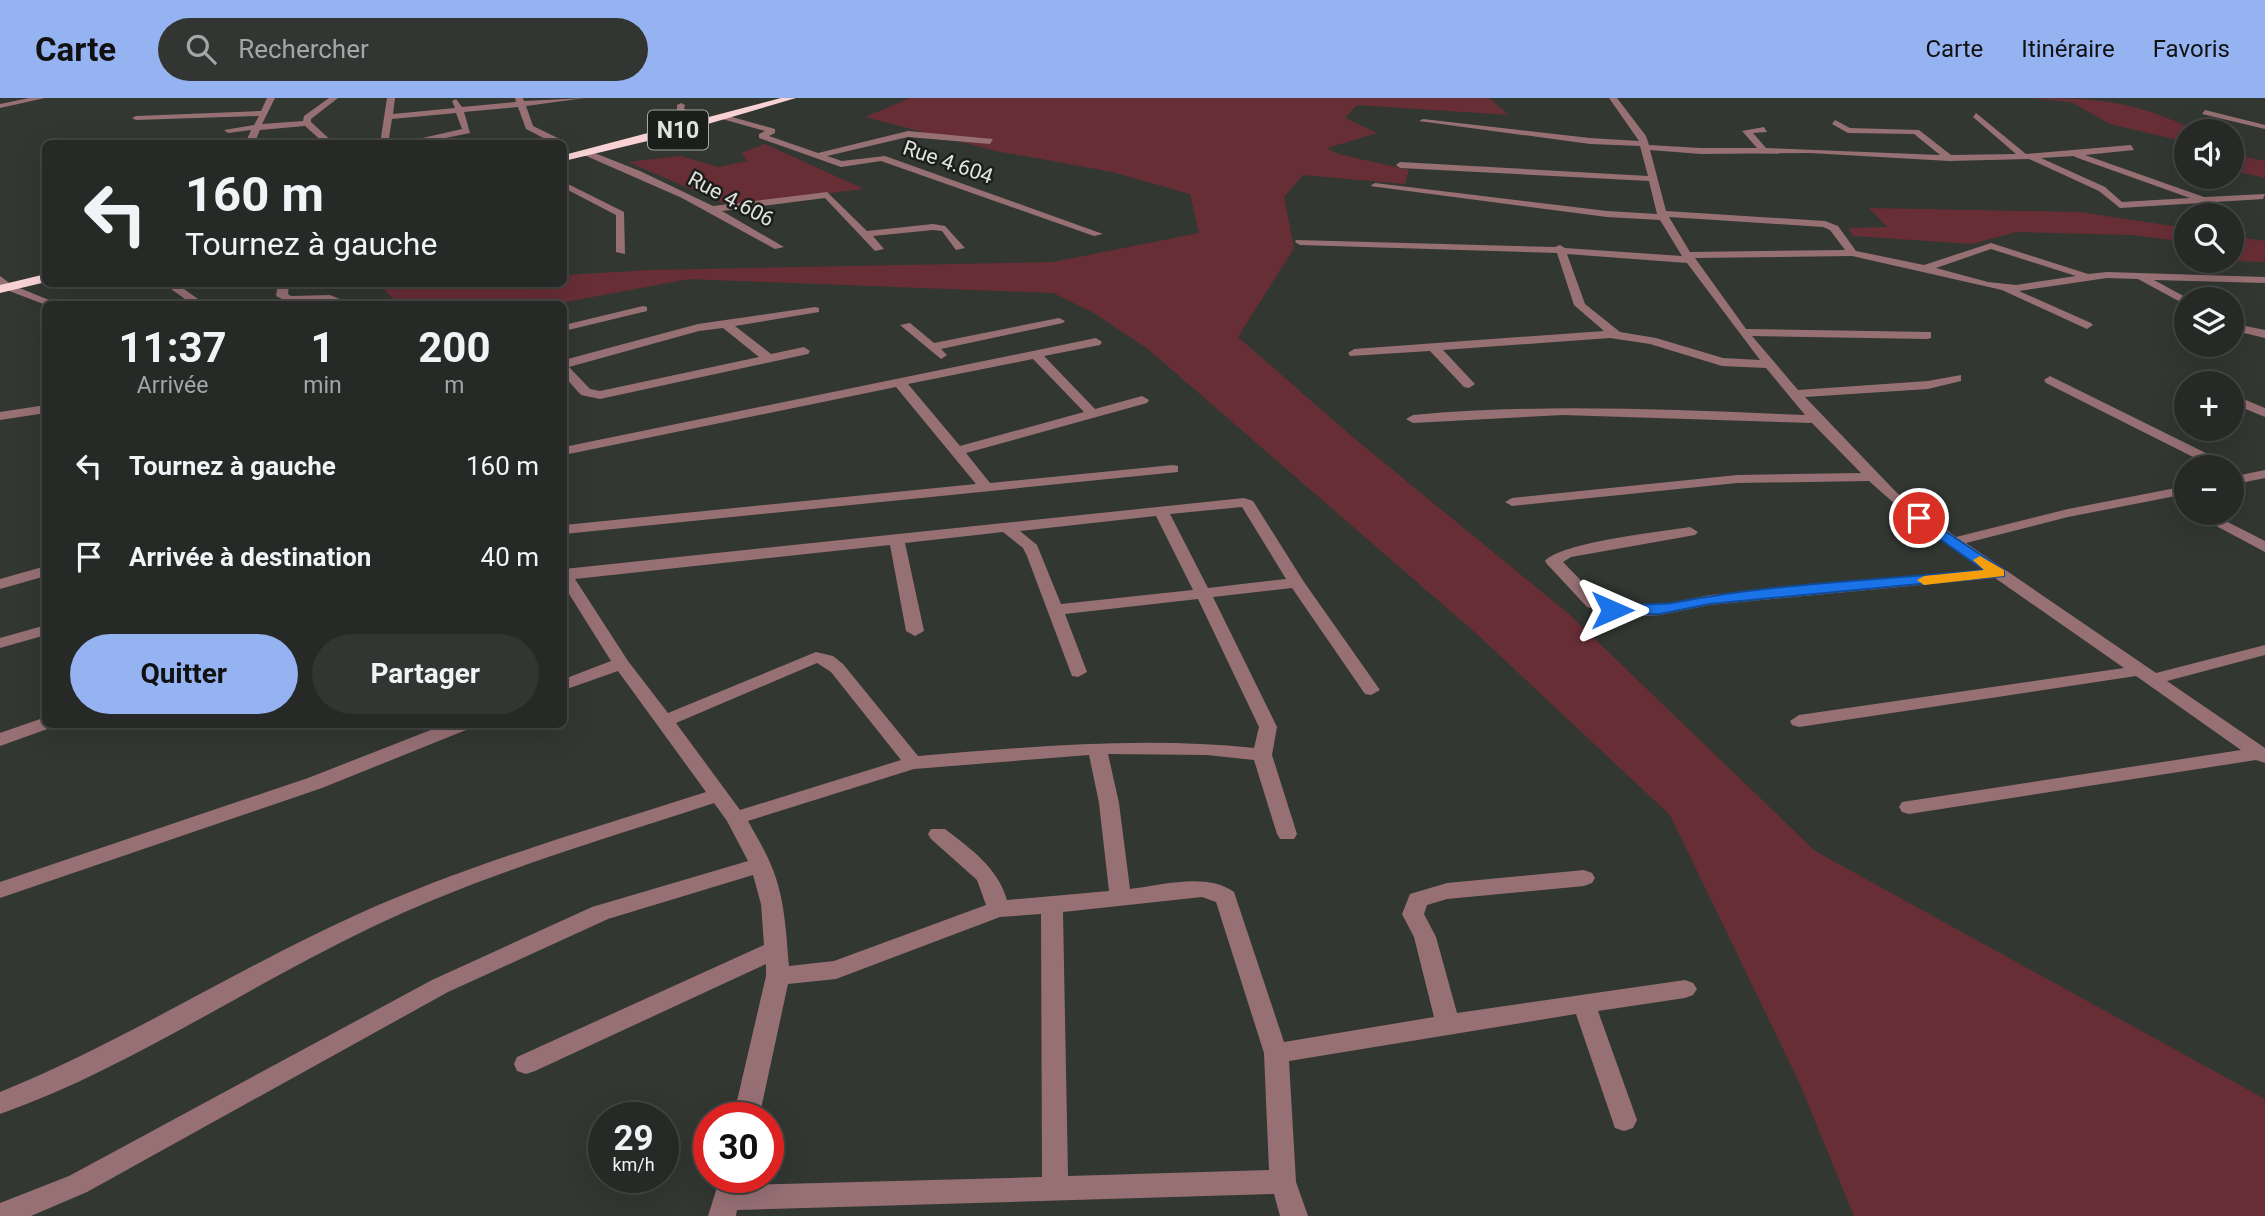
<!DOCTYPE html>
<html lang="fr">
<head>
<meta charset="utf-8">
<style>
	body { margin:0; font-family:Roboto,sans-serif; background:#323532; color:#f1f3f6; height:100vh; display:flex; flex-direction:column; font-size:26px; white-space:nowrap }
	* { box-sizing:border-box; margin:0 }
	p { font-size:23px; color:#a4a6a7 }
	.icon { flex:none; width:38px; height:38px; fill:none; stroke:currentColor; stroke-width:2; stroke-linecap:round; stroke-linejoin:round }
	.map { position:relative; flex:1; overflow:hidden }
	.side { position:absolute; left:42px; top:203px; width:525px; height:427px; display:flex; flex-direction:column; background:#262926; border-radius:10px; box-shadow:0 7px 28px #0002,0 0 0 2px #424543 }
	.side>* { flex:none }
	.guide { position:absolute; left:42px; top:42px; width:525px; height:147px; border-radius:10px; box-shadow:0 7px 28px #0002,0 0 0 2px #424543; background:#262926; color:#f1f3f6; overflow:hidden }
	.buttons { position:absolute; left:2174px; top:21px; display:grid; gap:14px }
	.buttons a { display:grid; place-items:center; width:70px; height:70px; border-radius:50%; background:#262926; box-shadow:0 7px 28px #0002,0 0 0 2px #424543; font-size:35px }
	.speed { position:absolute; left:588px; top:1004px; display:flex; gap:14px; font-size:35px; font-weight:700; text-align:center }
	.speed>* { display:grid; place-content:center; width:91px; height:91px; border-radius:50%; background:#262926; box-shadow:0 7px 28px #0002,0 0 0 2px #424543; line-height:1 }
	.speed small { font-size:18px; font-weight:400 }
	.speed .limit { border:10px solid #d22; background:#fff; color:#111 }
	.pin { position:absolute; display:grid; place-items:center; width:60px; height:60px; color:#fff; margin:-30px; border:4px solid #fff; border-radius:50%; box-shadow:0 2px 7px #0007 }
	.me { position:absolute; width:77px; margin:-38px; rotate:90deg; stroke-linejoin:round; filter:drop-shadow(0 0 5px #0008) }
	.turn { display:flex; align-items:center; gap:24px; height:147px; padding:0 28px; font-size:32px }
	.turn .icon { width:91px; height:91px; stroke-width:2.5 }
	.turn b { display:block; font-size:49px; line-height:60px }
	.eta { display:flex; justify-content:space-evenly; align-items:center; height:119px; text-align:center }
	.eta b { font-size:42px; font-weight:700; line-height:49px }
	.cta { display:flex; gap:14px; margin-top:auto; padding:14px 28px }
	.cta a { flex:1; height:80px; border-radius:42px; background:#95b2f1; color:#111; font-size:28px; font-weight:700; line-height:80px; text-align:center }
	.cta a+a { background:#323532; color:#f1f3f6 }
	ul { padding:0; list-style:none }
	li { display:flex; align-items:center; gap:21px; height:91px; padding:0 28px }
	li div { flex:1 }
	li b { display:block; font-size:26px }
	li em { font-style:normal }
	header { display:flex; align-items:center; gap:42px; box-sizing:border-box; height:98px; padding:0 35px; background:#95b2f1; color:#111 }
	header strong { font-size:33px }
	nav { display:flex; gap:38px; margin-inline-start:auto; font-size:24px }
	.search { width:490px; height:63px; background:#323532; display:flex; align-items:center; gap:18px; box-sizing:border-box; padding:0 24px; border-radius:38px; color:#a4a6a7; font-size:26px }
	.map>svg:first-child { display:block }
	.green { fill:#682e36 }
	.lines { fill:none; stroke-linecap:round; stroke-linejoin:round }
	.minor { fill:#977074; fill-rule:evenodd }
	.highway { fill:#f9d2d5; fill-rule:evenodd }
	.route { fill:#1a73e8; stroke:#114b97; stroke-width:2 }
	.slow { fill:#f59e0b }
	.labels { text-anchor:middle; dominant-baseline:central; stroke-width:5; stroke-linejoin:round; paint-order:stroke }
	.far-street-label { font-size:21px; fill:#e0e3e0; stroke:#1c1e1b }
	.shield { fill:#1c1e1b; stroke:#a5a8a5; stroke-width:2 }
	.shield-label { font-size:23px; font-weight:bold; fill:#e0e3e0 }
</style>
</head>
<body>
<header>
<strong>Carte</strong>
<div class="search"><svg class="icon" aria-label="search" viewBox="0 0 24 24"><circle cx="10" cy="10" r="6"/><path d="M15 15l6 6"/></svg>Rechercher</div>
<nav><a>Carte</a><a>Itinéraire</a><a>Favoris</a></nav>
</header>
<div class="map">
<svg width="2265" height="1118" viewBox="0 0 2265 1118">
	<rect width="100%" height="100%" fill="#323732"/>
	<!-- green -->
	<g class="green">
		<path d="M 910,0 L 1489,0 L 1509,17 L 1357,7 L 1345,20 L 1377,35 L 1327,50 L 1338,56 L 1409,72 L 1405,86 L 1303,77 L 1284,99 L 1294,150 L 1238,239 L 1355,341 L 1570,517 L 1815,753 L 2265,1001 L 2265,1118 L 1854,1118 L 1799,984 L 1670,717 L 1478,537 L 1148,251 L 1094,215 L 1053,195 L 689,181 L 555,206 L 397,206 L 381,187 L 564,186 L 564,177 L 651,172 L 1053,164 L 1199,135 L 1190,96 L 1112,74 L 996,53 L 865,19 Z"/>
		<path d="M 2028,0 C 2096,0 2134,2 2196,33 L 2186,33 L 2186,44 L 2110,26 L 2071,4 Z"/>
		<path d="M 765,46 L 864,91 L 728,107 L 628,64 L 680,58 L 719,69 L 747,63 L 741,55 Z"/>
		<path d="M 2231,51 L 2249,60 L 2265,63 L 2265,80 L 2231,72 Z"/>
		<path d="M 1869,110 L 2079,114 L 2186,130 L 2186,144 L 2133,137 L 2016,134 L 1972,146 L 1853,138 L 1848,130 L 1887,129 Z"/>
		<path d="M 2231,138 L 2265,143 L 2265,164 L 2228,163 L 2231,163 Z"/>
	</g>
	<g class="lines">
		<!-- minor -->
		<g class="minor">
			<path d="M 29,0 L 45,0 L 0,10 L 0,6 Z"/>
			<path d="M 267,0 L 275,0 L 262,26 L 303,23 L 304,18 L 329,0 L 338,0 L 311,21 L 311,24 L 335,46 L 325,46 L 305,28 L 260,32 L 254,46 L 245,46 L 251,32 L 228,35 L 224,32 L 254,27 L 259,18 L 136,22 L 132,20 L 136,18 L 261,13 Z"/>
			<path d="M 387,0 L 395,0 L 393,16 L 455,10 L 452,3 L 456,1 L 462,9 L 516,4 L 515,0 L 523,0 L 524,3 L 585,0 L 526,8 L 533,28 L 566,44 L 564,48 L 564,46 L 555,46 L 526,31 L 518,9 L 464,14 L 470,35 L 416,46 L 396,46 L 462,31 L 456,15 L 392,21 L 388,46 L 380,46 Z"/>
			<path d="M 1609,0 L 1617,0 L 1646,38 L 1649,47 L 1701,50 L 1757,50 L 1742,33 L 1764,29 L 1767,34 L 1753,35 L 1766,50 L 1940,57 L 1914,36 L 1848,35 L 1832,26 L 1835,22 L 1850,30 L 1919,32 L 1951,57 L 2016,56 L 1973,19 L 1976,15 L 2026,56 L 2131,47 L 2134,52 L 2085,57 L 2204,99 L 2265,96 L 2263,101 L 2120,110 L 2099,93 L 2029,61 L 1949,63 L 1810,55 L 1701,56 L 1650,52 L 1666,113 L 1825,123 L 1838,128 L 1856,153 L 1924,167 L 1991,145 L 2088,176 L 2107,174 L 2265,179 L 2265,185 L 2154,182 L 2189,201 L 2186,201 L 2186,207 L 2138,181 L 2107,180 L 2019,193 L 2091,225 L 2093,227 L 2087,231 L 2002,192 L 1852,158 L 1695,160 L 1746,231 L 1931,234 L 1931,240 L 1927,241 L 1752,238 L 1798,292 L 1928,283 L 1961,277 L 1961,283 L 1928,291 L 1805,299 L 1897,395 L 1956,439 L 2068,411 L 2186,388 L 2186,396 L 2068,419 L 1966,445 L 2156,575 L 2265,547 L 2265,557 L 2167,583 L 2265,650 L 2265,665 L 2256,662 L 1909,716 L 1902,714 L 1899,709 L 1902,704 L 2241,652 L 2136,578 L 1799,629 L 1792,627 L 1790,623 L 1799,617 L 2124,570 L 1995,480 L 1710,507 L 1660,517 L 1627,519 L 1587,509 L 1547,466 L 1545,463 C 1562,444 1660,434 1690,429 L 1698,434 L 1695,437 L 1571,459 L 1563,464 L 1599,501 L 1627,509 L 1660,507 L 1710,497 L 1983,472 L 1914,423 L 1869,383 L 1737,385 L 1512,408 L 1505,404 L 1512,400 L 1737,377 L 1861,375 L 1812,325 L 1563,317 L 1413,325 L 1406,321 L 1413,317 C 1544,305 1674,312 1805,317 L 1766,270 L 1722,268 L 1650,246 L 1610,240 L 1443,252 L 1475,286 L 1469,290 L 1464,289 L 1430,253 L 1350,258 L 1348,255 L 1354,251 L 1604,233 L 1574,207 L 1557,155 L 1300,147 L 1295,144 L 1296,142 L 1555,149 L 1560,147 L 1565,150 L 1682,158 L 1660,122 L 1607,119 L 1370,88 L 1375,85 L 1607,113 L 1657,116 L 1649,83 L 1400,70 L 1396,67 L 1400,64 L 1648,78 L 1640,48 L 1590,46 L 1419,23 L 1423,21 L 1590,40 L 1639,43 ZM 2074,58 L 2075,59 L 2190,100 L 2122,104 L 2105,89 L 2041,60 ZM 1669,119 L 1823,129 L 1830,132 L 1845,152 L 1690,154 ZM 1991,151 L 2076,178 L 2016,187 L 1988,184 L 1936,170 ZM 1567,156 L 1687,165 L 1760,262 L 1723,260 L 1656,240 L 1620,234 L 1585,206 Z"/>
			<path d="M 681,5 L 685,7 L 684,11 L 711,24 L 704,26 L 677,14 L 677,7 Z"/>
			<path d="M 2205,12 L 2265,27 L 2265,31 L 2202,16 Z"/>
			<path d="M 725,17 L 775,31 L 775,35 L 769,38 L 818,55 L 908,33 L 993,41 L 990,46 L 908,39 L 827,58 L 842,63 L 885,58 L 1103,136 L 1094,138 L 881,63 L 841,69 L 759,40 L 759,36 L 765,33 L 722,21 Z"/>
			<path d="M 587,52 L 640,73 L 713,108 L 827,94 L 867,133 L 933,126 L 945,128 L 965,150 L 956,152 L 942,133 L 933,132 L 873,138 L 884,151 L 875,153 L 825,100 L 722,113 L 784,149 L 775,151 L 682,100 L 584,57 Z"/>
			<path d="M 564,84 L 624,114 L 625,156 L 616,154 L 616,117 L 564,90 Z"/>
			<path d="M 0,178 L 12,187 L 59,206 L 46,207 L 4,191 L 0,187 Z"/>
			<path d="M 164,186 L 177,186 L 205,206 L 192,206 Z"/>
			<path d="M 278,186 L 289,186 L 288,196 L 291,198 L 330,197 L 352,206 L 286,203 L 276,198 Z"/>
			<path d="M 643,208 L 647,209 L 647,213 L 564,233 L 564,227 Z"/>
			<path d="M 815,209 L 819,210 L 819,214 L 735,228 L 771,256 L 804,249 L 810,253 L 808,256 L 600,301 L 581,297 L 564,278 L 564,262 L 698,226 ZM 723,230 L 759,259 L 600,293 L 590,291 L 569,269 L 699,233 Z"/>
			<path d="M 1059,220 L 1065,223 L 1063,225 L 941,251 L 947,257 L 941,261 L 900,227 L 910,225 L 934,245 Z"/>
			<path d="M 2231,225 L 2265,232 L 2265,240 L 2231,232 Z"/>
			<path d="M 1096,240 L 1102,244 L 1100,247 L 1044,258 L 1095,311 L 1142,298 L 1149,302 L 1147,305 L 966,355 L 990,385 L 1173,367 L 1178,368 L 1178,374 L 564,436 L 564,427 L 976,386 L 896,289 L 564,357 L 564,349 ZM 1033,261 L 1084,314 L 960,348 L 908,286 Z"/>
			<path d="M 2050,278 L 2228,366 L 2230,369 L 2213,369 L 2046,285 L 2044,282 Z"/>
			<path d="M 2231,296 L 2265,310 L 2265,319 L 2231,305 Z"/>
			<path d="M 46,307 L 46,315 L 0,322 L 0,314 Z"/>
			<path d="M 2265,372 L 2265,380 L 2231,387 L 2231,379 Z"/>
			<path d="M 1244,400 L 1253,403 L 1304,484 L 1380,592 L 1371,597 L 1365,596 L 1292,490 L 1213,499 L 1277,629 L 1272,657 L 1297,736 L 1294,741 L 1280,741 L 1277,736 L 1254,662 L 1207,657 L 1108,656 L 1119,705 L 1130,791 C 1162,787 1207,774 1234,794 L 1284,944 L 1434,919 L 1414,839 L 1402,816 L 1410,796 L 1447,785 L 1584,772 L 1592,775 L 1595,780 L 1592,785 L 1584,788 L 1447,801 L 1427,807 L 1424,816 L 1436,839 L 1457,915 L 1685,882 L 1693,885 L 1697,891 L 1693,897 L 1685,900 L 1598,913 L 1637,1022 L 1633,1030 L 1624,1033 L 1615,1030 L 1576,916 L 1289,963 L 1296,1084 L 1308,1118 L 1280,1118 L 1274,1096 L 737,1112 L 736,1118 L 708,1118 L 720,1080 L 746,1080 L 744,1087 L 1042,1079 L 1041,816 L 1000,819 L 836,881 L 788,886 L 759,1020 L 733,1020 L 766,878 L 766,866 L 535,973 L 526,976 L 517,973 L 514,966 L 517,959 L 764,847 L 761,806 L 753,777 L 608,821 L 448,894 L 87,1094 L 31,1118 L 0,1118 L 0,1105 L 69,1078 L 432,882 L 592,809 L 748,763 L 727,723 L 714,705 C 599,743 480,777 370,830 C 246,889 130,970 0,1016 L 0,994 C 123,944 235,872 356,817 C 469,766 588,732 706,694 L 618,573 L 564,592 L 564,581 L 611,563 L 564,488 L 564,471 ZM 1242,409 L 1286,481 L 1208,490 L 1170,416 ZM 1156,418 L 1193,492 L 1061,506 L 1037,447 L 1020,433 ZM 1003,434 L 1023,450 L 1027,458 L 1072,578 L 1078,579 L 1087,574 L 1065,516 L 1198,501 L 1259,629 L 1254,650 C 1141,638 1030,649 918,658 L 843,566 L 833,558 L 816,554 L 668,615 L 628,563 L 575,481 L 890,447 L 906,533 L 915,538 L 924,533 L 905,445 ZM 817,565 L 831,574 L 901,662 L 740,712 L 676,625 ZM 1089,657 L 1099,705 L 1109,793 L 1007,802 C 998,770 971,751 945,731 L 931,731 L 928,736 L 931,741 L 977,782 L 986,807 L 834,863 L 789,868 C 786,835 785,799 771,767 C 765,752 756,738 748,723 L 914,671 ZM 1202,799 L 1216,804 L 1264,955 L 1269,1072 L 1068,1078 L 1063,814 Z"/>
			<path d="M 2192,415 L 2210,415 L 2265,443 L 2265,454 Z"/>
			<path d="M 46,468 L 46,478 L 0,491 L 0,481 Z"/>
			<path d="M 46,527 L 46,537 L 0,550 L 0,540 Z"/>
			<path d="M 46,619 L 46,626 L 54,626 L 53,629 L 0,648 L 0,635 Z"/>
			<path d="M 446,626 L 473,626 L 471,630 L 322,690 L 0,800 L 0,784 L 308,680 Z"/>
		</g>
		<!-- highway -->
		<g class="highway">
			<path d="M 781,0 L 796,0 L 660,40 L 564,63 L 564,57 Z"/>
			<path d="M 46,176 L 46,184 L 0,195 L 0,187 Z"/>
		</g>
	</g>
	<!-- route -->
	<path class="route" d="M 1919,416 L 2004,472 L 2004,478 L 1710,506 L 1660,516 L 1612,517 L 1605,512 C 1614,503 1656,508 1672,505 C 1774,485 1881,482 1984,472 L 1914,423 L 1912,420 Z"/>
	<!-- slow -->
	<path class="slow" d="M 1980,458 L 2004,472 L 2004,478 L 1924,487 L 1917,482 L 1924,478 L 1984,472 L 1973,462 Z"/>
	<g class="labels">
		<!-- far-street labels -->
		<g class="far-street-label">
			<text transform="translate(948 64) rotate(19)">Rue 4.604</text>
			<text transform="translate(731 101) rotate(28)">Rue 4.606</text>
		</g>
		<!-- shield labels -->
		<rect class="shield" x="648" y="12.5" width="60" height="39" rx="5"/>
		<g class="shield-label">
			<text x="678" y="32">N10</text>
		</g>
	</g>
</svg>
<div class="buttons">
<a><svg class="icon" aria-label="sound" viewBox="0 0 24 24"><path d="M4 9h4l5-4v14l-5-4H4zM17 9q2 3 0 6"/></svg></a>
<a><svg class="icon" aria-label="search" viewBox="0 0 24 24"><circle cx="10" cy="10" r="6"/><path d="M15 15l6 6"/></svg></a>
<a><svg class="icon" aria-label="layers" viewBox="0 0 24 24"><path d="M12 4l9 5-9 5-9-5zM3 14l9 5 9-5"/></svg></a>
<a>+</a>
<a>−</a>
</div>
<div class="speed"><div>29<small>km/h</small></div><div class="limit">30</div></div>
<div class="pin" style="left:1919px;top:420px;background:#d93025"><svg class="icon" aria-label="arrive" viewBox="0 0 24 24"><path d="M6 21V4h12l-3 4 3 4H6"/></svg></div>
<svg class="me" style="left:1612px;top:512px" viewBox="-20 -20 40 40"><path d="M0-17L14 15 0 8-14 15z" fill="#1a73e8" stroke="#fff" stroke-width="4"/></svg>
<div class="guide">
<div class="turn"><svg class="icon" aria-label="left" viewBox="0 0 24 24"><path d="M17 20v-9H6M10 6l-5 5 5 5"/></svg><div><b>160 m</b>Tournez à gauche</div></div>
</div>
<section class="side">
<div class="eta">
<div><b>11:37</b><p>Arrivée</p></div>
<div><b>1</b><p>min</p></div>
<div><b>200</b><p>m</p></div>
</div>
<ul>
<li><svg class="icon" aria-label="left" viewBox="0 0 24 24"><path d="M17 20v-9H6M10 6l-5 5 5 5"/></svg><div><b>Tournez à gauche</b></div><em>160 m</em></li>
<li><svg class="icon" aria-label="arrive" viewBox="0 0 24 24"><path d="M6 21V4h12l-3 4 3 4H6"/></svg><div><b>Arrivée à destination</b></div><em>40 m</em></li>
</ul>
<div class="cta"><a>Quitter</a><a>Partager</a></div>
</section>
</div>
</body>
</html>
